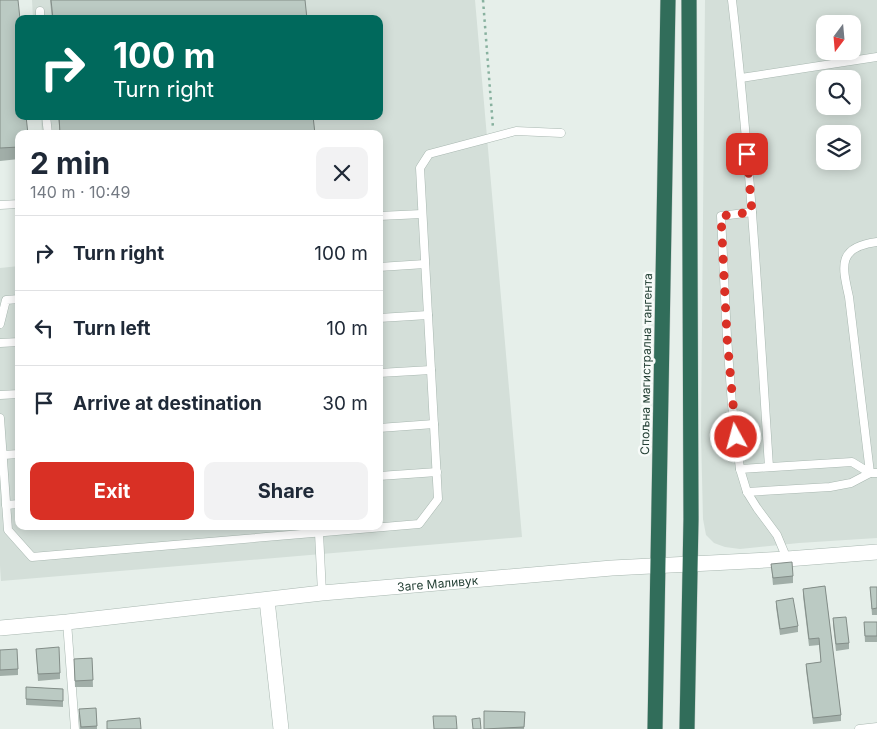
<!DOCTYPE html>
<html lang="en">
<head>
<meta charset="utf-8">
<style>
	body { margin:0; font-family:Inter,sans-serif; background:#f2f2f3; color:#1f2937; height:100vh; display:flex; flex-direction:column; font-size:19px; white-space:nowrap }
	* { box-sizing:border-box; margin:0 }
	p { font-size:16px; color:#747a83 }
	.icon { flex:none; width:28px; height:28px; fill:none; stroke:currentColor; stroke-width:2; stroke-linecap:round; stroke-linejoin:round }
	.map { position:relative; flex:1; overflow:hidden }
	.drawer { position:absolute; left:15px; top:130px; width:368px; height:400px; display:flex; flex-direction:column; background:#fff; border-radius:10px; box-shadow:0 2px 12px #0003 }
	.drawer>* { flex:none }
	.top-card { position:absolute; left:15px; top:15px; width:368px; height:105px; border-radius:10px; box-shadow:0 2px 12px #0003; background:#00695c; color:#fff; overflow:hidden }
	.needle { width:32px; rotate:196deg }
	.fabs { position:absolute; left:816px; top:15px; display:grid; gap:10px }
	.fabs a { display:grid; place-items:center; width:45px; height:45px; border-radius:10px; background:#fff; box-shadow:0 2px 12px #0003; font-size:25px }
	.pin { position:absolute; display:grid; place-items:center; width:42px; height:42px; color:#fff; margin:-21px; border-radius:10px; box-shadow:0 2px 8px #0006 }
	.me { position:absolute; width:55px; margin:-28px; rotate:353deg; stroke-linejoin:round; filter:drop-shadow(0 0 4px #0008) }
	.turn { display:flex; align-items:center; gap:18px; height:105px; padding:0 15px; font-size:22px }
	.turn .icon { width:65px; height:65px; stroke-width:2.5 }
	.turn b { display:block; font-size:35px; line-height:42px }
	.round { display:grid; place-items:center; flex:none; width:52px; height:52px; border-radius:10px; background:#f2f2f3 }
	.overview { display:flex; align-items:center; justify-content:space-between; height:85px; padding:0 15px }
	h1 { font-size:30px; font-weight:700; line-height:38px }
	.action { display:flex; gap:10px; margin-top:auto; padding:10px 15px }
	.action a { flex:1; height:58px; border-radius:10px; background:#d93025; color:#fff; font-size:20px; font-weight:700; line-height:58px; text-align:center }
	.action a+a { background:#f2f2f3; color:#1f2937 }
	ul { padding:0; list-style:none }
	li { display:flex; align-items:center; gap:15px; height:75px; padding:0 15px; border-top:1px solid #e0e1e3 }
	li div { flex:1 }
	li b { display:block; font-size:19px }
	li em { font-style:normal }
	.map>svg:first-child { display:block }
	.built { fill:#d4dfd9; fill-rule:evenodd }
	.lines { fill:none; stroke-linecap:round; stroke-linejoin:round }
	.lane-casing { stroke:#a8b7b0; stroke-width:9 }
	.street-casing { stroke:#a8b7b0; stroke-width:16 }
	.highway-casing { stroke:#c2cac7; stroke-width:16 }
	.path { stroke:#88b19f; stroke-width:2.5; stroke-dasharray:2.5 4; stroke-linecap:butt }
	.lane { stroke:#fff; stroke-width:8 }
	.street { stroke:#fff; stroke-width:15 }
	.highway { stroke:#316d5a; stroke-width:15 }
	.wall { fill:#a1aea8 }
	.building { fill:#bbcac3; stroke:#838d88 }
	.route { stroke:#d93025; stroke-width:9; stroke-dasharray:0 16.2 }
	.labels { text-anchor:middle; dominant-baseline:central; stroke-width:5; stroke-linejoin:round; paint-order:stroke }
	.street-label { font-size:12px; fill:#254136; stroke:#f7fbf9 }
</style>
</head>
<body>
<div class="map">
<svg width="877" height="729" viewBox="0 0 877 729">
	<rect width="100%" height="100%" fill="#e6efea"/>
	<!-- built -->
	<g class="built">
		<path d="M 32,0 L 475,0 L 522,537 L 1,581 L 0,566 L 0,268 L 19,266 L 19,526 L 379,526 L 379,134 L 42,134 L 41,116 L 379,116 L 379,19 L 33,19 Z"/>
		<path d="M 705,0 L 877,0 L 877,538 L 799,543 L 740,549 L 725,547 L 714,543 L 706,535 L 703,519 L 701,435 ZM 825,24 L 852,24 L 852,51 L 825,51 ZM 825,79 L 852,79 L 852,106 L 825,106 ZM 825,134 L 852,134 L 852,161 L 825,161 Z"/>
	</g>
	<g class="lines">
		<!-- lane casing -->
		<g class="lane-casing">
			<g id="lane">
				<path d="M 732,0 C 750,155 759,311 769,467"/>
				<path d="M 40,11 L 40,19"/>
				<path d="M 741,78 L 877,57"/>
				<path d="M 46,116 L 48,134"/>
				<path d="M 0,205 L 19,204"/>
				<path d="M 752,212 L 721,216 L 727,337 L 732,405 L 740,469 L 747,492 L 757,508 L 777,535 L 787,559"/>
				<path d="M 379,216 L 422,214"/>
				<path d="M 379,267 L 425,264"/>
				<path d="M 379,318 L 428,315"/>
				<path d="M 0,324 L 6,300 L 19,299"/>
				<path d="M 0,343 L 19,342"/>
				<path d="M 379,373 L 431,370"/>
				<path d="M 0,395 L 19,394"/>
				<path d="M 0,418 L 8,530 L 32,557 L 419,524 L 438,499 L 420,168 L 429,154 L 516,131 L 561,133"/>
				<path d="M 379,428 L 434,424"/>
				<path d="M 3,455 L 19,454"/>
				<path d="M 740,469 L 852,462 L 870,473"/>
				<path d="M 870,473 L 849,297 C 842,266 837,247 877,242"/>
				<path d="M 379,476 L 437,472"/>
				<path d="M 747,492 L 830,487 L 851,483 L 870,473 L 877,473"/>
				<path d="M 6,505 L 19,504"/>
				<path d="M 319,533 L 322,593"/>
				<path d="M 67,622 L 75,729"/>
				<path d="M 859,729 L 877,727"/>
			</g>
		</g>
		<!-- street casing -->
		<g class="street-casing">
			<g id="street">
				<path d="M 267,600 L 281,729"/>
				<path id="s1" d="M 0,628 L 67,622 L 322,593 L 612,568 L 787,559 L 877,552"/>
			</g>
		</g>
		<!-- highway casing -->
		<g class="highway-casing">
			<g id="highway">
				<path d="M 655,729 L 668,0"/>
				<path d="M 687,729 L 691,519 L 689,0"/>
			</g>
		</g>
		<!-- path -->
		<path class="path" d="M 483,0 L 493,128"/>
		<!-- lane -->
		<use href="#lane" class="lane"/>
		<!-- street -->
		<use href="#street" class="street"/>
		<!-- highway -->
		<use href="#highway" class="highway"/>
	</g>
	<!-- wall -->
	<g class="wall">
		<path d="M 0,0 L 19,134 L 19,159 L 0,161 Z"/>
		<path d="M 50,0 L 305,0 L 307,19 L 52,19 Z"/>
		<path d="M 58,116 L 313,116 L 315,134 L 60,134 Z"/>
		<path d="M 771,564 L 793,576 L 793,583 L 773,585 Z"/>
		<path d="M 825,586 L 841,715 L 841,721 L 813,724 L 806,670 L 806,664 L 821,662 L 819,645 L 809,646 L 803,596 L 803,589 Z"/>
		<path d="M 870,587 L 877,587 L 877,615 L 872,615 Z"/>
		<path d="M 776,601 L 798,626 L 798,632 L 780,635 L 776,607 Z"/>
		<path d="M 833,618 L 849,643 L 849,649 L 836,651 L 833,625 Z"/>
		<path d="M 864,622 L 877,622 L 877,642 L 865,642 Z"/>
		<path d="M 36,649 L 60,673 L 60,679 L 38,681 Z"/>
		<path d="M 0,650 L 18,669 L 18,675 L 0,676 Z"/>
		<path d="M 92,658 L 93,687 L 75,687 L 74,659 Z"/>
		<path d="M 26,687 L 63,689 L 63,707 L 26,705 Z"/>
		<path d="M 96,708 L 97,729 L 80,729 L 79,715 Z"/>
		<path d="M 525,712 L 524,729 L 484,729 Z"/>
	</g>
	<!-- building -->
	<g class="building">
		<path d="M 0,0 L 18,0 L 20,19 L 19,19 L 19,116 L 26,116 L 28,134 L 19,134 L 19,147 L 0,148 Z"/>
		<path d="M 51,0 L 305,0 L 307,19 L 53,19 Z"/>
		<path d="M 59,116 L 313,116 L 315,134 L 60,134 Z"/>
		<path d="M 792,562 L 793,576 L 773,578 L 771,564 Z"/>
		<path d="M 825,586 L 841,715 L 813,718 L 806,664 L 821,662 L 819,638 L 809,639 L 803,589 Z"/>
		<path d="M 870,587 L 877,587 L 877,608 L 872,609 Z"/>
		<path d="M 793,598 L 798,626 L 780,629 L 776,601 Z"/>
		<path d="M 846,617 L 849,643 L 836,644 L 833,618 Z"/>
		<path d="M 864,622 L 877,622 L 877,636 L 865,636 Z"/>
		<path d="M 59,647 L 60,673 L 38,674 L 36,649 Z"/>
		<path d="M 17,649 L 18,669 L 0,670 L 0,650 Z"/>
		<path d="M 92,658 L 93,680 L 75,681 L 74,659 Z"/>
		<path d="M 26,687 L 63,689 L 63,701 L 26,699 Z"/>
		<path d="M 96,708 L 97,726 L 81,727 L 79,709 Z"/>
		<path d="M 484,711 L 525,712 L 524,727 L 484,729 Z"/>
		<path d="M 433,716 L 456,716 L 457,729 L 434,729 Z"/>
		<path d="M 140,718 L 141,729 L 107,729 L 107,721 Z"/>
		<path d="M 480,718 L 481,729 L 473,729 L 472,719 Z"/>
	</g>
	<g class="lines">
		<!-- route -->
		<path class="route" d="M 736,437 L 727,337 L 721,216 L 752,212 L 747,154"/>
	</g>
	<g class="labels">
		<!-- street labels -->
		<g class="street-label">
			<text transform="translate(646 364) rotate(-89)">Спољна магистрална тангента</text>
			<text stroke="none"><textPath href="#s1" startOffset="440">Заге Маливук</textPath></text>
		</g>
	</g>
</svg>
<div class="fabs">
<a><svg class="needle" viewBox="-14 -14 28 28"><path d="M0-13l5 13h-10z" fill="#e53935"/><path d="M0 13l5-13h-10z" fill="#747a83"/></svg></a>
<a><svg class="icon" aria-label="search" viewBox="0 0 24 24"><circle cx="10" cy="10" r="6"/><path d="M15 15l6 6"/></svg></a>
<a><svg class="icon" aria-label="layers" viewBox="0 0 24 24"><path d="M12 4l9 5-9 5-9-5zM3 14l9 5 9-5"/></svg></a>
</div>
<div class="pin" style="left:747px;top:154px;background:#d93025"><svg class="icon" aria-label="arrive" viewBox="0 0 24 24"><path d="M6 21V4h12l-3 4 3 4H6"/></svg></div>
<svg class="me" style="left:736px;top:437px" viewBox="-20 -20 40 40"><circle r="17" fill="#d93025" stroke="#fff" stroke-width="3"/><path d="M0-11L8 9 0 5-8 9z" fill="#fff"/></svg>
<div class="top-card">
<div class="turn"><svg class="icon" aria-label="right" viewBox="0 0 24 24"><path d="M7 20v-9h11M14 6l5 5-5 5"/></svg><div><b>100 m</b>Turn right</div></div>
</div>
<section class="drawer">
<div class="overview"><div><h1>2 min</h1><p>140 m · 10:49</p></div><a class="round"><svg class="icon" aria-label="close" viewBox="0 0 24 24"><path d="M6 6l12 12M18 6L6 18"/></svg></a></div>
<ul>
<li><svg class="icon" aria-label="right" viewBox="0 0 24 24"><path d="M7 20v-9h11M14 6l5 5-5 5"/></svg><div><b>Turn right</b></div><em>100 m</em></li>
<li><svg class="icon" aria-label="left" viewBox="0 0 24 24"><path d="M17 20v-9H6M10 6l-5 5 5 5"/></svg><div><b>Turn left</b></div><em>10 m</em></li>
<li><svg class="icon" aria-label="arrive" viewBox="0 0 24 24"><path d="M6 21V4h12l-3 4 3 4H6"/></svg><div><b>Arrive at destination</b></div><em>30 m</em></li>
</ul>
<div class="action"><a>Exit</a><a>Share</a></div>
</section>
</div>
</body>
</html>
